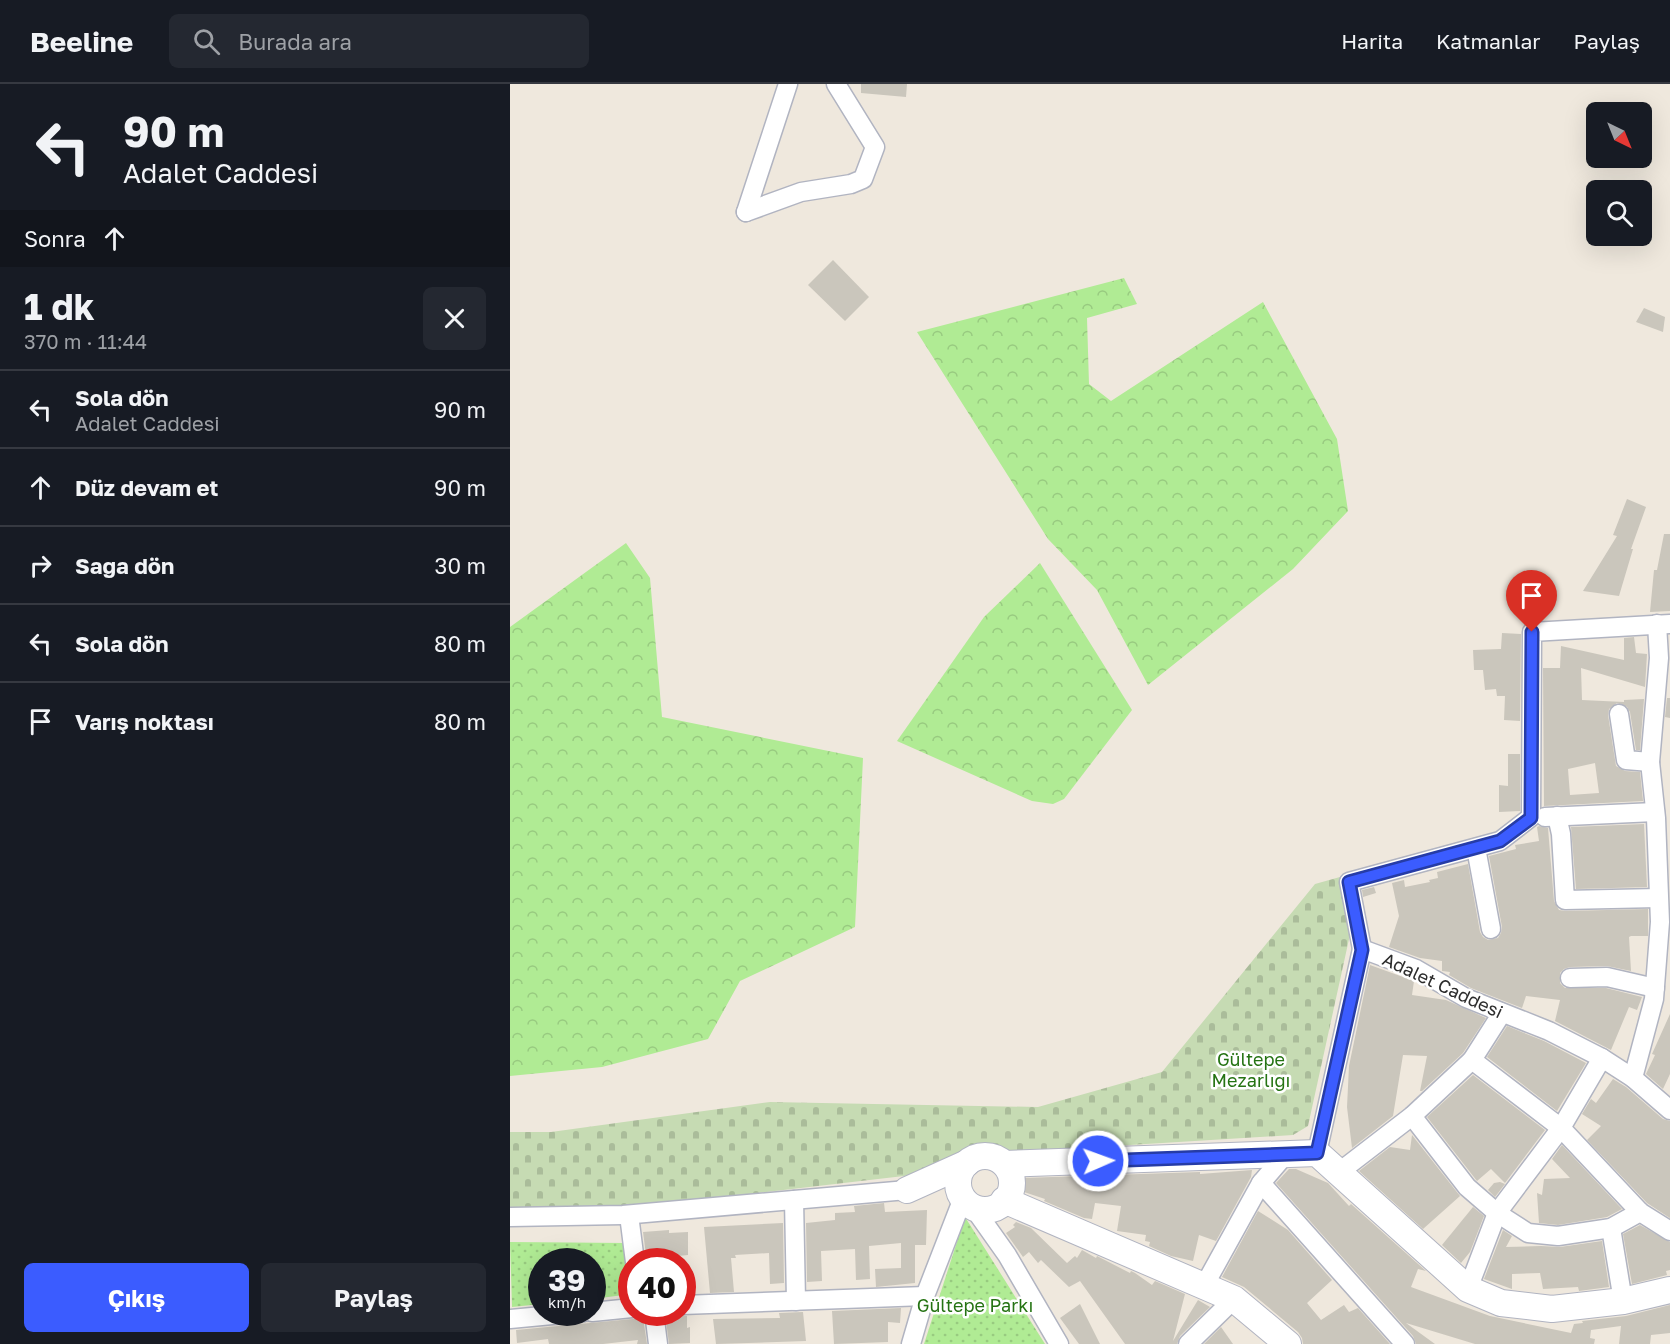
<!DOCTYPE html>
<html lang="tr">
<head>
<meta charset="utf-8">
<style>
	body { margin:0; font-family:"Golos Text",sans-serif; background:#242831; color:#f1f3f6; height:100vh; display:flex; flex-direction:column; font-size:22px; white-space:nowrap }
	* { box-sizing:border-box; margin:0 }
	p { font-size:20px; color:#9ea1a6 }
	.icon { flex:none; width:33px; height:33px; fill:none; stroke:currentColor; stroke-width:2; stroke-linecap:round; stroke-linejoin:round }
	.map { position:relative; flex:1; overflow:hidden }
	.panel { display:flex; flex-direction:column; background:#171b24; width:510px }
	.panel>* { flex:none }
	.guide { background:#171b24; color:#f1f3f6; overflow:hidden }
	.needle { width:39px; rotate:137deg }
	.controls { position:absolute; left:1076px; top:18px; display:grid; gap:12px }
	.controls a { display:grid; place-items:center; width:66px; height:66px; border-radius:9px; background:#171b24; box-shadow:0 6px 24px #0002; font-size:30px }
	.speed { position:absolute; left:18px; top:1164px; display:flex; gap:12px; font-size:30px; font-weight:700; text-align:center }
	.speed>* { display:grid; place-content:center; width:78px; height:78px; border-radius:50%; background:#171b24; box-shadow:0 6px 24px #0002; line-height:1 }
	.speed small { font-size:15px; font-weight:400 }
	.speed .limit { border:9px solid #d22; background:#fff; color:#111 }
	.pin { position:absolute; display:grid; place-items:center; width:51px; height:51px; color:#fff; margin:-62px -26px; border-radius:50% 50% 50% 0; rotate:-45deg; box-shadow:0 0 6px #0007 }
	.pin .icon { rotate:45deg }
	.me { position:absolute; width:66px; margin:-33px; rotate:88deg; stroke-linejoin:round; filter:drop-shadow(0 0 4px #0008) }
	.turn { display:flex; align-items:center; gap:21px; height:126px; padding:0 24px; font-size:27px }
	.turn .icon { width:78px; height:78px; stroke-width:2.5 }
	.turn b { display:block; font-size:42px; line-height:51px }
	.then { display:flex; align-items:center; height:57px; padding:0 24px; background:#0003; gap:12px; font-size:22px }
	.round { display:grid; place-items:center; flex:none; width:63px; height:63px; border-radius:9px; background:#242831 }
	.overview { display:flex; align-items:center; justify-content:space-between; height:102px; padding:0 24px }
	h1 { font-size:36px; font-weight:700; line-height:45px }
	.primary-button { display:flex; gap:12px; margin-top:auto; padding:12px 24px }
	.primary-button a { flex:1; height:69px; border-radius:9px; background:#3b5cff; color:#fff; font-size:24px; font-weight:700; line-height:69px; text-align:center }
	.primary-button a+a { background:#242831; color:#f1f3f6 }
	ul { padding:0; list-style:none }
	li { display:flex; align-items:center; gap:18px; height:78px; padding:0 24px; border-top:2px solid #363941 }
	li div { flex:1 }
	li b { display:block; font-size:22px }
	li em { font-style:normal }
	header { display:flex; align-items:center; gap:36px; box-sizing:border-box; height:84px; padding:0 30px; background:#171b24; border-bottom:2px solid #363941 }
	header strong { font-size:28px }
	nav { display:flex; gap:33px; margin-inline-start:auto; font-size:21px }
	.search { width:420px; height:54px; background:#242831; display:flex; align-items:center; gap:15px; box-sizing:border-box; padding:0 21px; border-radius:9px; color:#9ea1a6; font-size:22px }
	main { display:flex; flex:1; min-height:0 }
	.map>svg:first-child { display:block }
	.forest { fill:url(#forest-crowns) }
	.cemetery { fill:url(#cemetery-stones) }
	.park { fill:url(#park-dots) }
	.building { fill:#cac6bc; fill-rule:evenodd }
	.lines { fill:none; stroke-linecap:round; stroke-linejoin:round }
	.street-casing { stroke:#b1b4c1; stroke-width:21 }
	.secondary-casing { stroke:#b1b4c1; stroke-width:28 }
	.street { stroke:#fff; stroke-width:18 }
	.secondary { stroke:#fff; stroke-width:26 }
	.route-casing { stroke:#263ca6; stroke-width:15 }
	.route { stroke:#3b5cff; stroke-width:10 }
	.labels { text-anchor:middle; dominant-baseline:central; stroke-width:5; stroke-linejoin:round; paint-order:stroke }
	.street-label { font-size:18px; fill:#2c2c2c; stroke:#fff }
	.park-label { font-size:18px; fill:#257313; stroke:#fff }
</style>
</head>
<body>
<header>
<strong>Beeline</strong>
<div class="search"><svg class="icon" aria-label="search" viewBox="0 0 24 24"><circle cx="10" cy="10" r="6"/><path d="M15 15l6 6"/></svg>Burada ara</div>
<nav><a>Harita</a><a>Katmanlar</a><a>Paylaş</a></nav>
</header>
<main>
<section class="panel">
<div class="guide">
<div class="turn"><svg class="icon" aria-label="left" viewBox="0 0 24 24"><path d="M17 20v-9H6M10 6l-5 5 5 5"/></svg><div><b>90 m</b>Adalet Caddesi</div></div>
<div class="then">Sonra<svg class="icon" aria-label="ahead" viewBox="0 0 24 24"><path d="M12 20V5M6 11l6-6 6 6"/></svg></div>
</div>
<div class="overview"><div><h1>1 dk</h1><p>370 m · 11:44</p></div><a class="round"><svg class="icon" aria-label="close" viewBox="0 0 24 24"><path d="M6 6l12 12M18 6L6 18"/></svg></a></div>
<ul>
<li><svg class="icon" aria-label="left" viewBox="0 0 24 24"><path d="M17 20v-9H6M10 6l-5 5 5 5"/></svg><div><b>Sola dön</b><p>Adalet Caddesi</p></div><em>90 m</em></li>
<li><svg class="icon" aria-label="ahead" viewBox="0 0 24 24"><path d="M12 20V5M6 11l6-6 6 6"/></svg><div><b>Düz devam et</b></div><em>90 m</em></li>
<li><svg class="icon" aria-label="right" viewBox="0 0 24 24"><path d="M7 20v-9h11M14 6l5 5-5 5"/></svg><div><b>Sağa dön</b></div><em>30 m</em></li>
<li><svg class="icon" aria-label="left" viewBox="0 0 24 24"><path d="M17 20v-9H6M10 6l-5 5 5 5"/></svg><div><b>Sola dön</b></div><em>80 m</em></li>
<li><svg class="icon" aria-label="arrive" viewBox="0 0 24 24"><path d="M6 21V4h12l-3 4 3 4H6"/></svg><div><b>Varış noktası</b></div><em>80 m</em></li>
</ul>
<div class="primary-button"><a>Çıkış</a><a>Paylaş</a></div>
</section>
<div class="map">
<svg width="1160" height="1260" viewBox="0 0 1160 1260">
	<defs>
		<pattern id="forest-crowns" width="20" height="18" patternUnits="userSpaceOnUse" patternTransform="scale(1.5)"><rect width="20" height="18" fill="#b0eb94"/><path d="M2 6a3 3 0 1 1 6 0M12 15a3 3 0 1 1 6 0" fill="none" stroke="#98ca80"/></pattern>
		<pattern id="cemetery-stones" width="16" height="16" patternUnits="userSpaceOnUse" patternTransform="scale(1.5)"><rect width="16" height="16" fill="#c6dbb3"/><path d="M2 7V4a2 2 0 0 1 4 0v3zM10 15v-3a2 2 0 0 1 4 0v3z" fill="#aabc9a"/></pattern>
		<pattern id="park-dots" width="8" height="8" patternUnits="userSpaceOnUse" patternTransform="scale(1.5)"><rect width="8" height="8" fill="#b0eb94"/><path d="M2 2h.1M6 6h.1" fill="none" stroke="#98ca80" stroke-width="1.8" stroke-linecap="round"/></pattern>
	</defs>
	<rect width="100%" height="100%" fill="#efe8dd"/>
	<!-- forest -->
	<g class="forest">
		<path d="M 614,194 L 627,220 L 577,234 L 579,300 L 601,317 L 753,218 L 827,355 L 838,427 L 783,485 L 638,601 L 587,506 L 538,455 L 407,248 Z"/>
		<path d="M 116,459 L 140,494 L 152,633 L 353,674 L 345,843 L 230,897 L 198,955 L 92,983 L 0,992 L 0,543 Z"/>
		<path d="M 530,479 L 622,626 L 554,715 L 543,720 L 522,717 L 387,657 L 474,533 Z"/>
	</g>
	<!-- cemetery -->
	<path class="cemetery" d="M 837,791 L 841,846 L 798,1042 L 783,1051 L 456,1071 L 411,1090 L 93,1127 L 0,1125 L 0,1048 L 41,1048 L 260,1018 L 528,1023 L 652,988 L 805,800 Z"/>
	<!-- park -->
	<g class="park">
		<path d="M 455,1133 L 535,1260 L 414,1260 Z"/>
		<path d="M 0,1158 L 117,1159 L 121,1191 L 121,1210 L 83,1215 L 82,1178 L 32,1178 L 31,1220 L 2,1223 Z"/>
	</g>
	<!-- building -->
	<g class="building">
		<path d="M 351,0 L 397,0 L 396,13 L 351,9 Z"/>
		<path d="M 323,176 L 359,213 L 335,237 L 298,201 Z"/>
		<path d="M 1134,224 L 1155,233 L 1153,248 L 1126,238 Z"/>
		<path d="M 1117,415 L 1136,423 L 1121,465 L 1123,465 L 1109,512 L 1073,507 L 1107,452 L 1103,451 Z"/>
		<path d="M 1154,450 L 1160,450 L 1160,527 L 1140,528 L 1144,486 L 1147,486 Z"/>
		<path d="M 992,549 L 1011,550 L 1010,637 L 994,636 L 995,612 L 987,612 L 986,605 L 975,606 L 973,586 L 964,586 L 963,566 L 991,565 Z"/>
		<path d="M 1124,553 L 1126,569 L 1137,570 L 1135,603 L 1071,584 L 1072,616 L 1114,618 L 1114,616 L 1134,615 L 1130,666 L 1126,666 L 1120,628 L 1117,623 L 1107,619 L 1099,625 L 1098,631 L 1106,682 L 1115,687 L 1130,688 L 1133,717 L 1034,722 L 1033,584 L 1050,584 L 1051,562 L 1114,576 L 1114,554 ZM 1085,679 L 1089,709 L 1060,711 L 1058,685 Z"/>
		<path d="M 1157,614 L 1160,614 L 1160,634 L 1155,633 Z"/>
		<path d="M 998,670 L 1010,670 L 1010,727 L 989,728 L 989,701 L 998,702 Z"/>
		<path d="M 1134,740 L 1137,803 L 1066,805 L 1061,743 Z"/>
		<path d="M 1029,742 L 1038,744 L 1044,817 L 1049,826 L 1055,827 L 1138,825 L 1138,852 L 1121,852 L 1119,853 L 1121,887 L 1097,882 L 1060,883 L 1054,885 L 1050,889 L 1050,899 L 1055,904 L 1096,904 L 1132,913 L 1127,926 L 1119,923 L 1101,966 L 1045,937 L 1050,916 L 1016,912 L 1012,924 L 961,904 L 939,891 L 940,888 L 932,887 L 932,877 L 910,874 L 879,863 L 889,832 L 882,799 L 894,796 L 895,803 L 920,798 L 919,796 L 928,794 L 927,788 L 958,780 L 970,848 L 973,853 L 978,856 L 988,854 L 991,849 L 992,843 L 979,772 L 1006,765 L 1005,761 L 1029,757 L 1027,743 Z"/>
		<path d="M 864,803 L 866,809 L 853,813 L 852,806 Z"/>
		<path d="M 860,881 L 904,897 L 902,911 L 936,916 L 976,934 L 953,969 L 912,1007 L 910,1007 L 917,972 L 893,971 L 883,1032 L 842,1064 L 837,1023 L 839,982 Z"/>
		<path d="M 1160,930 L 1160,990 L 1153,1005 L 1136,990 L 1145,971 L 1142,970 Z"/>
		<path d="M 997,942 L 1034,957 L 1076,979 L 1047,1027 L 977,973 Z"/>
		<path d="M 963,991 L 1035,1046 L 995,1099 L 981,1085 L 967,1097 L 917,1033 Z"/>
		<path d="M 1103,995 L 1116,1003 L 1153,1035 L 1160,1037 L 1160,1134 L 1137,1119 L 1077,1056 L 1091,1042 L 1072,1030 L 1081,1015 L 1086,1019 Z"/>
		<path d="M 902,1051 L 950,1112 L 913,1145 L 849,1087 L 880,1063 L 900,1066 Z"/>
		<path d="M 1052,1061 L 1112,1125 L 1097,1133 L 1048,1141 L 1029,1139 L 1027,1109 L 1032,1111 L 1034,1095 L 1060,1094 L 1042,1075 Z"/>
		<path d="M 779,1085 L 786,1085 L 818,1099 L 839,1122 L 841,1120 L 916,1187 L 908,1185 L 901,1203 L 980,1232 L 1061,1249 L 1064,1240 L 1073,1239 L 1072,1237 L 1116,1232 L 1160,1221 L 1160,1249 L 1141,1251 L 1140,1260 L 1109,1260 L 1111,1242 L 1081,1246 L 1080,1254 L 1085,1255 L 1084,1260 L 965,1260 L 896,1239 L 925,1260 L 906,1260 L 903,1252 L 766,1099 Z"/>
		<path d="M 742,1086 L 741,1093 L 706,1157 L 689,1151 L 683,1177 L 661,1172 L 639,1162 L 640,1158 L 635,1157 L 636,1151 L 607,1147 L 611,1122 L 585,1119 L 582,1135 L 574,1134 L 534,1117 L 535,1115 L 514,1108 L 512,1098 L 513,1094 L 690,1088 L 690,1090 Z"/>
		<path d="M 990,1098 L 995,1100 L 985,1113 L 978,1106 L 984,1099 Z"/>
		<path d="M 374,1119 L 375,1128 L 417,1126 L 416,1161 L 405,1161 L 405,1199 L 366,1203 L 365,1185 L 391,1184 L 391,1159 L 359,1162 L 360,1195 L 346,1196 L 345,1165 L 311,1167 L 312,1197 L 297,1198 L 296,1139 L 325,1136 L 325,1129 L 345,1128 L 344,1122 Z"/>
		<path d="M 963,1123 L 974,1132 L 960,1168 L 951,1179 L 932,1161 Z"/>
		<path d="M 748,1127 L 778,1146 L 822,1196 L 797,1219 L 811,1236 L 834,1221 L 839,1228 L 848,1224 L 880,1260 L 793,1260 L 792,1254 L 788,1248 L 734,1203 L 712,1193 Z"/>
		<path d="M 506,1138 L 521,1144 L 557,1179 L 565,1172 L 567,1174 L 572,1166 L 586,1174 L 587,1172 L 620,1189 L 621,1187 L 625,1189 L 642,1201 L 645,1197 L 675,1210 L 663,1257 L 688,1216 L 700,1223 L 670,1252 L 667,1260 L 615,1260 L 570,1197 L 559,1203 L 531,1176 L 528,1179 L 519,1168 L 513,1173 L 496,1149 L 505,1143 L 503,1141 Z"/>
		<path d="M 273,1139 L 274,1199 L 260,1200 L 259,1169 L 225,1171 L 226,1174 L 221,1174 L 224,1208 L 200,1209 L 194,1143 Z"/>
		<path d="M 1130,1141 L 1160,1158 L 1160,1186 L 1156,1187 L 1157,1191 L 1122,1200 L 1113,1150 Z"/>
		<path d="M 159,1146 L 159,1149 L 178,1148 L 178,1171 L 168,1172 L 169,1178 L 137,1178 L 133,1148 Z"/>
		<path d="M 993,1146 L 1002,1152 L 996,1163 L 1031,1162 L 1050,1163 L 1092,1157 L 1099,1203 L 1069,1207 L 1068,1203 L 1033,1205 L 1030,1189 L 1002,1190 L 1002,1205 L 974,1195 Z"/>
		<path d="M 570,1220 L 590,1260 L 569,1260 L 550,1234 Z"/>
		<path d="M 391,1224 L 390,1239 L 378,1238 L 378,1258 L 324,1260 L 322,1227 Z"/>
		<path d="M 155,1228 L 177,1232 L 177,1244 L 180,1243 L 180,1259 L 159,1260 Z"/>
		<path d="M 293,1228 L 296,1257 L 206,1260 L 203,1235 L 270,1234 L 269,1229 Z"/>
		<path d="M 133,1234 L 137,1260 L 127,1260 L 128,1256 L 93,1260 L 39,1260 L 38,1255 L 7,1259 L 6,1246 Z"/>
		<path d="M 711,1243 L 723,1260 L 694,1260 Z"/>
	</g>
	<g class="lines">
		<!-- street casing -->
		<g class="street-casing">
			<g id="street">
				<path d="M 236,128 L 291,108 L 341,100 L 353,95 L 365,63 L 326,0"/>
				<path d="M 236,128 L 278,0"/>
				<path d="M 1109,630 L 1116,676 L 1140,678"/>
				<path d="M 1047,732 L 1051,750 L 1055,816 L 1148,814"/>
				<path d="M 1035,733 L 1145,728"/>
				<path d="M 966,764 L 981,845"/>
				<path d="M 852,865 L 839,798 L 990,757 L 1021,733 L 1022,548 L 1160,540"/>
				<path d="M 1060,894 L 1097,893 L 1145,904"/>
				<path d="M 962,976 L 1051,1044 L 1130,1128 L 1160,1147"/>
				<path d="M 1123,994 L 1144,915 L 1150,838 L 1146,734 L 1140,678 L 1149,574 L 1147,540"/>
				<path d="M 902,1032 L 957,1103 L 987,1129 L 1018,1149 L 1048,1152 L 1101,1144 L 1130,1128"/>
				<path d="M 807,1069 L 852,865 L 906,885 L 956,914 L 1039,947 L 1092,974 L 1123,994 L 1160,1026"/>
				<path d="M 775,1071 L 751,1099 L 895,1260"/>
				<path d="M 828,1089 L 902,1032 L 962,976 L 992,929"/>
				<path d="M 284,1116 L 286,1217"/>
				<path d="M 463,1123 L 497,1171 L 549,1260"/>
				<path d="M 119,1131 L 125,1178"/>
				<path d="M 0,1133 L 113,1131 L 397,1106"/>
				<path d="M 1101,1144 L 1113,1217"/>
				<path d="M 694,1202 L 751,1099"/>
				<path d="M 958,1205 L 987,1129 L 1051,1044 L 1092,974"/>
				<path d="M 172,1221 L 415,1212"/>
				<path d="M 82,1228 L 122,1224"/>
				<path d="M 144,1228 L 148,1260"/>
				<path d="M 0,1235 L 74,1228"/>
				<path d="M 401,1260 L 415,1212 L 453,1114"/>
				<path d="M 678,1260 L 724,1215"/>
			</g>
		</g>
		<!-- secondary casing -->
		<g class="secondary-casing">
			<g id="secondary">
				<circle cx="475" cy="1099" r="27"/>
				<path d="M 495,1080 L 807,1069 L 958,1205 L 991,1219 L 1042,1225 L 1113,1217 L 1160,1206"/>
				<path d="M 397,1106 L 457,1079"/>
				<path d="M 494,1116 L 724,1215 L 778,1260"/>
			</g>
		</g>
		<!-- street -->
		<use href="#street" class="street"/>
		<!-- secondary -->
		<use href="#secondary" class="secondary"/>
	</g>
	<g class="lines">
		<!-- route casing -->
		<g class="route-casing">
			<path id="route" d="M 588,1077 L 807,1069 L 852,866 L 839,798 L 990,757 L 1021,734 L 1022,548"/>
		</g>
		<!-- route -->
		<use href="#route" class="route"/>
	</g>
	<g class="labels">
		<!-- street labels -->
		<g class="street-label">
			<text transform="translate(933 901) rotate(25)">Adalet Caddesi</text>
		</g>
		<!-- park labels -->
		<g class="park-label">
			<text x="741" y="975">Gültepe<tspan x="741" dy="21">Mezarlığı</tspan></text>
			<text x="465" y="1221">Gültepe Parkı</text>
		</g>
	</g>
</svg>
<div class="controls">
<a><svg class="needle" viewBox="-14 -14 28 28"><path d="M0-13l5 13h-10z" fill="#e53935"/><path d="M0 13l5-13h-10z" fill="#9ea1a6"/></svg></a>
<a><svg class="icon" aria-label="search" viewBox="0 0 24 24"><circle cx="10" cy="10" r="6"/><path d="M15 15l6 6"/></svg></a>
</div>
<div class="speed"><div>39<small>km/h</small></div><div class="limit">40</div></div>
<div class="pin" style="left:1022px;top:548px;background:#d93025"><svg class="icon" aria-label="arrive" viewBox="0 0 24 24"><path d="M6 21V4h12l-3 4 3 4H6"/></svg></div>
<svg class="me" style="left:588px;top:1077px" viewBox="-20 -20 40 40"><circle r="17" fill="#3b5cff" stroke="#fff" stroke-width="3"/><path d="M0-11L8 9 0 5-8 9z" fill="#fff"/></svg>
</div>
</main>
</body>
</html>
